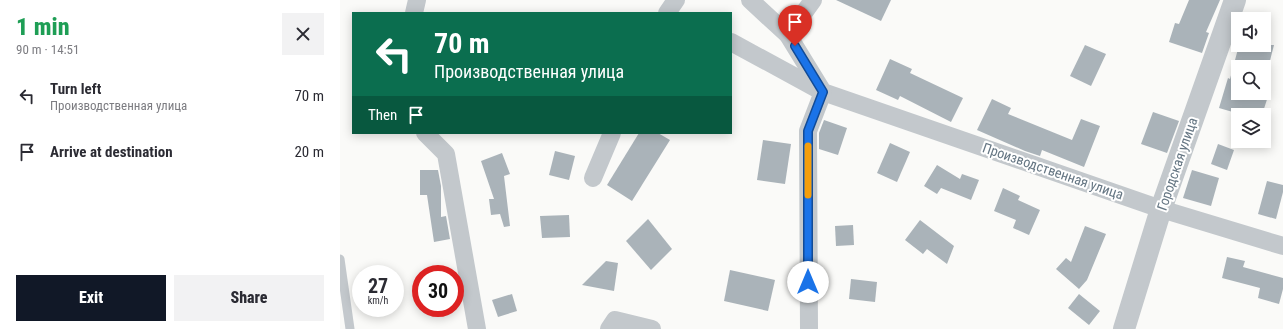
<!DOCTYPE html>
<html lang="en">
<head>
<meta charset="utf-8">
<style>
	body { margin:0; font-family:"Roboto Condensed",sans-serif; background:#f2f2f3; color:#2b2b33; height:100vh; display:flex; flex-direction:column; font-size:15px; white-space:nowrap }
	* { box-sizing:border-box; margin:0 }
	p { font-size:13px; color:#7c7c81 }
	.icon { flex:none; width:22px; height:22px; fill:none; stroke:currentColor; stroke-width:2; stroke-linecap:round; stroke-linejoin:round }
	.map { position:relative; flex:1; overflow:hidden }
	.details { display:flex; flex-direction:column; background:#fff; width:340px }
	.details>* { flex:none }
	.guide { position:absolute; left:12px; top:12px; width:380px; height:122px; border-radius:0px; box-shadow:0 2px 10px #0003; background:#0b6e4f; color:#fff; overflow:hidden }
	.tools { position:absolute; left:891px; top:12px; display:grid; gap:8px }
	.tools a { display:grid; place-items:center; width:40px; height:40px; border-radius:0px; background:#fff; box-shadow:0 2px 10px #0003; font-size:20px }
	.speed { position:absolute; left:12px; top:265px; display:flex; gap:8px; font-size:20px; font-weight:700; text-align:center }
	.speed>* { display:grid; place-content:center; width:52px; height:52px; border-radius:50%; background:#fff; box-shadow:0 2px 10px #0003; line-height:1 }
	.speed small { font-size:10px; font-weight:400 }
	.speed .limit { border:6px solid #d22; background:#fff; color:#111 }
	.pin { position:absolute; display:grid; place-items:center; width:34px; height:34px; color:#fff; margin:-41px -17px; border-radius:50% 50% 50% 0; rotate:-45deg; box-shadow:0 0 4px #0007 }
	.pin .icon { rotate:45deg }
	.me { position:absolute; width:44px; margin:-22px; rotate:0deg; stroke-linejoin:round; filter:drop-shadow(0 0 3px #0008) }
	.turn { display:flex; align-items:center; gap:14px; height:84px; padding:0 16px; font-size:18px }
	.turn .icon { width:52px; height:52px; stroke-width:2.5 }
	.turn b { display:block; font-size:28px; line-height:34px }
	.then { display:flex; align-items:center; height:38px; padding:0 16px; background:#0003; gap:8px; font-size:15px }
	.round { display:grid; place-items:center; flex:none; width:42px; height:42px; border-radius:0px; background:#f2f2f3 }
	.overview { display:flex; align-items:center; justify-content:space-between; height:68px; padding:0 16px }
	h1 { font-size:24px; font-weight:800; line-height:30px; color:#1e9e55 }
	.primary-button { display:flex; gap:8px; margin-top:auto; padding:8px 16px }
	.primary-button a { flex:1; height:46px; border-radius:0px; background:#111827; color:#fff; font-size:16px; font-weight:800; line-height:46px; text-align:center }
	.primary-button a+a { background:#f2f2f3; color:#2b2b33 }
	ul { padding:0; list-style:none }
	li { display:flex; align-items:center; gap:12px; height:56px; padding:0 16px }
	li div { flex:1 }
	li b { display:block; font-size:15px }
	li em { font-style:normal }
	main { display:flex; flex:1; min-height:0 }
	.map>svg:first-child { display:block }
	.building { fill:#aab3b9 }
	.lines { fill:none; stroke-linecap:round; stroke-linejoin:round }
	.service { stroke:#c3c8cc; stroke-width:9 }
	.minor { stroke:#c3c8cc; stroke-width:18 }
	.tertiary { stroke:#c3c8cc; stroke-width:22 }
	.route-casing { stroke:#114b97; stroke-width:10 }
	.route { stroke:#1a73e8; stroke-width:7 }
	.slow { stroke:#f59e0b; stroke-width:7 }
	.labels { text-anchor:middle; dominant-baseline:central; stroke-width:4; stroke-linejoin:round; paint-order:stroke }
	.street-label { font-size:14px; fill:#657683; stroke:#fff }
</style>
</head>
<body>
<main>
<section class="details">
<div class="overview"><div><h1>1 min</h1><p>90 m · 14:51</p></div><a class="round"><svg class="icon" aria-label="close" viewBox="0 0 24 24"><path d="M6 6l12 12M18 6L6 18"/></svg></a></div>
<ul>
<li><svg class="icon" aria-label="left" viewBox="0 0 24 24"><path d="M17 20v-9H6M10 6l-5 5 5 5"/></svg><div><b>Turn left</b><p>Производственная улица</p></div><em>70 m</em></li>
<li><svg class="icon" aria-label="arrive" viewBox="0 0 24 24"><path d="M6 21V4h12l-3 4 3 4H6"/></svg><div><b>Arrive at destination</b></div><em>20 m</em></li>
</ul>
<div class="primary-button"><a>Exit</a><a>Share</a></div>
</section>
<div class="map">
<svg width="943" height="329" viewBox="0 0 943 329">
	<rect width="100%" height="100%" fill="#fafaf8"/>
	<!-- building -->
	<g class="building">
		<path d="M 496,0 L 551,0 L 541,21 Z"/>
		<path d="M 849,0 L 880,0 L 866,32 L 869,33 L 862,53 L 829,42 L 835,23 L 839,24 Z"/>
		<path d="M 745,45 L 766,54 L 751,86 L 730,76 Z"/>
		<path d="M 899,45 L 934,45 L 924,84 L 924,67 L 898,67 L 898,93 L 924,93 L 924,89 L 930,90 L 922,115 L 903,115 L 879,108 L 888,78 L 890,79 Z"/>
		<path d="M 550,59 L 572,69 L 570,73 L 623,98 L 611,122 L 560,96 L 558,100 L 536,90 Z"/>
		<path d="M 652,99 L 671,108 L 668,114 L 732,140 L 741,119 L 760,126 L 744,167 L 702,150 L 700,156 L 685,151 L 637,130 Z"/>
		<path d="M 813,112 L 839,121 L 827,153 L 801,144 Z"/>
		<path d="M 484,120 L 507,128 L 498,155 L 479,149 L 479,133 Z"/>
		<path d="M 299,133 L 318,133 L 330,140 L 292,201 L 267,185 Z"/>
		<path d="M 423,140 L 451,144 L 445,184 L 417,180 Z"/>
		<path d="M 550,143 L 570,152 L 557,182 L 537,173 Z"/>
		<path d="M 878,144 L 894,150 L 887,170 L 871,164 Z"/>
		<path d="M 215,151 L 235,156 L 229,180 L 209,175 Z"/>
		<path d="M 162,153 L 170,174 L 164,176 L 170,226 L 164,227 L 160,214 L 151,215 L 149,199 L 154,199 L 141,161 Z"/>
		<path d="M 597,165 L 620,179 L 622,174 L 639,180 L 631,200 L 601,188 L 597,194 L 584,186 Z"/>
		<path d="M 80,170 L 98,170 L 101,186 L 101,217 L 106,216 L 110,239 L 94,242 L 87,195 L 80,195 Z"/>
		<path d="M 852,170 L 879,178 L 871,206 L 843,198 Z"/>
		<path d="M 927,181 L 943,185 L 943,192 L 936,219 L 918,214 Z"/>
		<path d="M 663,188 L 680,196 L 678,200 L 700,210 L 689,235 L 673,228 L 676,220 L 654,211 Z"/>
		<path d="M 229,215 L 230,237 L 202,238 L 200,216 Z"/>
		<path d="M 308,219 L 332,249 L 311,270 L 286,241 Z"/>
		<path d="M 580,220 L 614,246 L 607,264 L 587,249 L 583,254 L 565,240 Z"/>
		<path d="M 513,225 L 514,245 L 496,246 L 495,226 Z"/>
		<path d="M 745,226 L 766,234 L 747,280 L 739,289 L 716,269 L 726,258 L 731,262 Z"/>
		<path d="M 887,257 L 905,261 L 903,267 L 943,278 L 943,289 L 939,304 L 918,298 L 920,288 L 882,278 Z"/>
		<path d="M 266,261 L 278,263 L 274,291 L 242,285 Z"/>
		<path d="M 390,270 L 435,280 L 428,311 L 384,301 Z"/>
		<path d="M 511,279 L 537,282 L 535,302 L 509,299 Z"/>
		<path d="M 172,294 L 177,311 L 158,317 L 152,300 Z"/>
		<path d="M 739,294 L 760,311 L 749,325 L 728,308 Z"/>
	</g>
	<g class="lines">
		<!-- service -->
		<path class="service" d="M 0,259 L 10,329"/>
		<!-- minor -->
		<g class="minor">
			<path d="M 410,0 L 448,35 L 483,92 L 821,209 L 943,246"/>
			<path d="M 74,13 L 77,0"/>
			<path d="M 327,13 L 336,0"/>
			<path d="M 448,35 L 473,0"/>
			<path d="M 391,42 L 483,92 L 468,131 L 469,329"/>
			<path d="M 85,133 L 106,154 L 137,329"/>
			<path d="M 253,178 L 272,133"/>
			<path d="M 269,329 L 275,320 L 312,329"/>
		</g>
		<!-- tertiary -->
		<path class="tertiary" d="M 784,329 L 821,209 L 895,0"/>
	</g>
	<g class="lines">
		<!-- route casing -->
		<g class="route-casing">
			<path id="route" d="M 455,46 L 483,92 L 468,131 L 468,282"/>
		</g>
		<!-- route -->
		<use href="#route" class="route"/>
		<!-- slow -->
		<path class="slow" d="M 468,146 L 468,195"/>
	</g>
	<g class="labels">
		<!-- street labels -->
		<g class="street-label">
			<text transform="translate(837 164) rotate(-71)">Городская улица</text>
			<text transform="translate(713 171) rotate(19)">Производственная улица</text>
		</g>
	</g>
</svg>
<div class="tools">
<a><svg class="icon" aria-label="sound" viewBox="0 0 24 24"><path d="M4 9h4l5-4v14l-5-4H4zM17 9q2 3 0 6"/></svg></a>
<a><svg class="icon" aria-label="search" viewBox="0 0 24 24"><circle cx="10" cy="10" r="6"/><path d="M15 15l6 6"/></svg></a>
<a><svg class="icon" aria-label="layers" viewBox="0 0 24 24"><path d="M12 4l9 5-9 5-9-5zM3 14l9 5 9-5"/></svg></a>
</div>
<div class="speed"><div>27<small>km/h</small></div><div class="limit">30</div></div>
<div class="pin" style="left:455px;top:46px;background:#d93025"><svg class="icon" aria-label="arrive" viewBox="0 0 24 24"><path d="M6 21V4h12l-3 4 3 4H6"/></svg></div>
<svg class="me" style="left:468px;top:282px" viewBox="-20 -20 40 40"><circle r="19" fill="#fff"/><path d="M0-13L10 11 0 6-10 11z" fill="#1a73e8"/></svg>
<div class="guide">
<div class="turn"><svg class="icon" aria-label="left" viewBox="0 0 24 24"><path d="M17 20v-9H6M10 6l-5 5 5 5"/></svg><div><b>70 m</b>Производственная улица</div></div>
<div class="then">Then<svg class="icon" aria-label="arrive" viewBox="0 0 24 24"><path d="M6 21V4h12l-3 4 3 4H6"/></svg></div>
</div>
</div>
</main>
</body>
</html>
